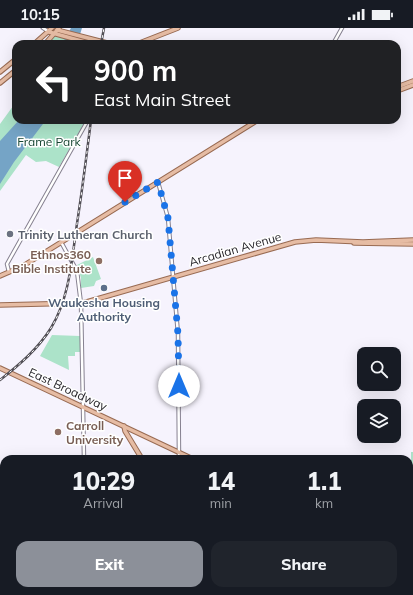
<!DOCTYPE html>
<html lang="en">
<head>
<meta charset="utf-8">
<style>
	body { margin:0; font-family:Mulish,sans-serif; background:#20242c; color:#f1f3f6; height:100vh; display:flex; flex-direction:column; font-size:15px; white-space:nowrap }
	* { box-sizing:border-box; margin:0 }
	p { font-size:13px; color:#9ea1a6 }
	.icon { flex:none; width:22px; height:22px; fill:none; stroke:currentColor; stroke-width:2; stroke-linecap:round; stroke-linejoin:round }
	.map { position:relative; flex:1; overflow:hidden }
	.sheet { position:absolute; left:0px; top:427px; width:413px; height:140px; display:flex; flex-direction:column; background:#171b24; border-radius:12px 12px 0 0; box-shadow:0 4px 16px #0002 }
	.sheet>* { flex:none }
	.top-card { position:absolute; left:12px; top:12px; width:389px; height:84px; border-radius:12px; box-shadow:0 4px 16px #0002; background:#202124; color:#fff; overflow:hidden }
	.buttons { position:absolute; left:357px; top:319px; display:grid; gap:8px }
	.buttons a { display:grid; place-items:center; width:44px; height:44px; border-radius:8px; background:#171b24; box-shadow:0 4px 16px #0002; font-size:20px }
	.pin { position:absolute; display:grid; place-items:center; width:34px; height:34px; color:#fff; margin:-41px -17px; border-radius:50% 50% 50% 0; rotate:-45deg; box-shadow:0 0 4px #0007 }
	.pin .icon { rotate:45deg }
	.me { position:absolute; width:44px; margin:-22px; rotate:0deg; stroke-linejoin:round; filter:drop-shadow(0 0 3px #0008) }
	.turn { display:flex; align-items:center; gap:14px; height:84px; padding:0 16px; font-size:18px }
	.turn .icon { width:52px; height:52px; stroke-width:2.5 }
	.turn b { display:block; font-size:28px; line-height:34px }
	.eta { display:flex; justify-content:space-evenly; align-items:center; height:68px; text-align:center }
	.eta b { font-size:24px; font-weight:800; line-height:28px }
	.cta { display:flex; gap:8px; margin-top:auto; padding:8px 16px }
	.cta a { flex:1; height:46px; border-radius:12px; background:#8c9099; color:#fff; font-size:16px; font-weight:800; line-height:46px; text-align:center }
	.cta a+a { background:#20242c; color:#f1f3f6 }
	.status { display:flex; justify-content:space-between; align-items:center; height:28px; padding:0 20px; background:#171b24; direction:ltr }
	.status svg { height:11px; fill:currentColor }
	.map>svg:first-child { display:block }
	.green { fill:#ace3c9 }
	.water { fill:#75a4c6 }
	.lines { fill:none; stroke-linecap:round; stroke-linejoin:round }
	.minor-casing { stroke:#868190; stroke-width:4.5 }
	.major-casing { stroke:#986a52; stroke-width:5.5 }
	.minor { stroke:#fff; stroke-width:2.5 }
	.major { stroke:#e6bca4; stroke-width:3.5 }
	.rail-casing { stroke:#514e55; stroke-width:2.5 }
	.rail { stroke:#fff; stroke-width:1; stroke-dasharray:3; stroke-linecap:butt }
	.route { stroke:#1a73e8; stroke-width:7; stroke-dasharray:0 12.6 }
	.worship-dot { fill:#6b7280; stroke:#fff; stroke-width:1.5 }
	.education-dot { fill:#8d6e63; stroke:#fff; stroke-width:1.5 }
	.service-dot { fill:#5c6f8a; stroke:#fff; stroke-width:1.5 }
	.labels { text-anchor:middle; dominant-baseline:central; stroke-width:3; stroke-linejoin:round; paint-order:stroke }
	.park-label { font-size:12px; fill:#164532; stroke:#fff }
	.worship-label { font-size:12px; font-weight:bold; fill:#5b616d; stroke:#fff; text-anchor:start }
	.street-label { font-size:12px; fill:#26242a; stroke:#fff }
	.education-label { font-size:12px; font-weight:bold; fill:#785e54; stroke:#fff; text-anchor:end }
	.service-label { font-size:12px; font-weight:bold; fill:#4e5e75; stroke:#fff }
</style>
</head>
<body>
<div class="status"><b>10:15</b><svg viewBox="0 0 49 12"><path d="M0 12V9h3v3zM5 12V6h3v6zM10 12V3h3v9zM15 12V0h3v12zM26 1h20v11H26zM47 4h2v5h-2z"/></svg></div>
<div class="map">
<svg width="413" height="567" viewBox="0 0 413 567">
	<rect width="100%" height="100%" fill="#f6f3fd"/>
	<!-- green -->
	<g class="green">
		<path d="M 56,7 L 89,16 L 51,16 L 49,14 Z"/>
		<path d="M 16,74 L 16,92 L 86,92 L 59,139 L 46,133 L 36,134 L 26,127 L 0,163 L 0,96 Z"/>
		<path d="M 93,229 L 101,251 L 96,253 L 94,258 L 81,260 L 81,250 L 77,237 Z"/>
		<path d="M 52,307 L 80,308 L 81,324 L 75,324 L 75,328 L 68,328 L 69,342 L 40,328 Z"/>
		<path d="M 411,424 L 413,424 L 412,486 Z"/>
		<path d="M 130,563 L 153,563 L 153,564 L 151,566 L 130,567 Z"/>
	</g>
	<!-- water -->
	<g class="water">
		<path d="M 71,0 L 82,0 L 77,16 L 62,16 Z"/>
		<path d="M 19,92 L 46,92 L 14,134 L 0,156 L 0,113 Z"/>
	</g>
	<g class="lines">
		<!-- minor casing -->
		<g class="minor-casing">
			<g id="minor">
				<path d="M 43,0 L 49,4"/>
				<path d="M 333,16 L 342,0"/>
				<path d="M 158,154 L 168,190 L 178,306 L 179,431"/>
				<path d="M 61,214 L 77,243 L 81,276 L 84,431"/>
				<path d="M 9,244 L 7,236 L 88,92"/>
				<path d="M 0,503 L 4,503"/>
				<path d="M 86,563 L 86,567"/>
				<path d="M 246,567 L 250,563"/>
			</g>
		</g>
		<!-- major casing -->
		<g class="major-casing">
			<g id="major">
				<path d="M 57,2 L 111,16"/>
				<path d="M 49,4 L 92,16"/>
				<path d="M 34,16 L 52,0"/>
				<path d="M 45,16 L 59,0"/>
				<path d="M 137,16 L 178,0"/>
				<path d="M 0,44 L 16,31"/>
				<path d="M 0,55 L 16,42"/>
				<path d="M 397,59 L 413,53"/>
				<path d="M 397,63 L 413,57"/>
				<path d="M 354,215 L 413,216"/>
				<path d="M 0,248 L 23,238 L 258,92"/>
				<path d="M 0,277 L 83,275 L 295,214 L 316,212 L 363,214 L 413,212"/>
				<path d="M 0,340 L 193,431"/>
				<path d="M 124,398 L 125,403 L 142,431"/>
				<path d="M 409,488 L 413,488"/>
				<path d="M 255,563 L 260,567"/>
			</g>
		</g>
		<!-- minor -->
		<use href="#minor" class="minor"/>
		<!-- major -->
		<use href="#major" class="major"/>
		<!-- rail casing -->
		<g class="rail-casing">
			<g id="rail">
				<path d="M 101,16 L 104,0"/>
				<path d="M 0,352 C 19,337 38,321 51,300 C 71,267 72,226 78,189 C 83,156 87,124 91,92"/>
			</g>
		</g>
		<!-- rail -->
		<use href="#rail" class="rail"/>
	</g>
	<g class="lines">
		<!-- route -->
		<path class="route" d="M 125,174 L 158,154 L 168,190 L 178,306 L 179,358"/>
	</g>
	<!-- markers -->
	<circle class="worship-dot" cx="10" cy="206" r="4"/>
	<g class="education-dot">
		<circle cx="99" cy="233" r="4"/>
		<circle cx="58" cy="404" r="4"/>
	</g>
	<circle class="service-dot" cx="104" cy="260" r="4"/>
	<g class="labels">
		<!-- park labels -->
		<g class="park-label">
			<text x="49" y="113">Frame Park</text>
		</g>
		<!-- worship labels -->
		<g class="worship-label">
			<text x="18" y="206">Trinity Lutheran Church</text>
		</g>
		<!-- street labels -->
		<g class="street-label">
			<text transform="translate(235 221) rotate(-16)">Arcadian Avenue</text>
			<text transform="translate(68 361) rotate(25)">East Broadway</text>
		</g>
		<!-- education labels -->
		<g class="education-label">
			<text x="91" y="226">Ethnos360<tspan x="91" dy="14">Bible Institute</tspan></text>
			<text x="66" y="397" text-anchor="start">Carroll<tspan x="66" dy="14">University</tspan></text>
		</g>
		<!-- service labels -->
		<g class="service-label">
			<text x="104" y="274">Waukesha Housing<tspan x="104" dy="14">Authority</tspan></text>
		</g>
	</g>
</svg>
<div class="buttons">
<a><svg class="icon" aria-label="search" viewBox="0 0 24 24"><circle cx="10" cy="10" r="6"/><path d="M15 15l6 6"/></svg></a>
<a><svg class="icon" aria-label="layers" viewBox="0 0 24 24"><path d="M12 4l9 5-9 5-9-5zM3 14l9 5 9-5"/></svg></a>
</div>
<div class="pin" style="left:125px;top:174px;background:#d93025"><svg class="icon" aria-label="arrive" viewBox="0 0 24 24"><path d="M6 21V4h12l-3 4 3 4H6"/></svg></div>
<svg class="me" style="left:179px;top:358px" viewBox="-20 -20 40 40"><circle r="19" fill="#fff"/><path d="M0-13L10 11 0 6-10 11z" fill="#1a73e8"/></svg>
<div class="top-card">
<div class="turn"><svg class="icon" aria-label="left" viewBox="0 0 24 24"><path d="M17 20v-9H6M10 6l-5 5 5 5"/></svg><div><b>900 m</b>East Main Street</div></div>
</div>
<section class="sheet">
<div class="eta">
<div><b>10:29</b><p>Arrival</p></div>
<div><b>14</b><p>min</p></div>
<div><b>1.1</b><p>km</p></div>
</div>
<div class="cta"><a>Exit</a><a>Share</a></div>
</section>
</div>
</body>
</html>
